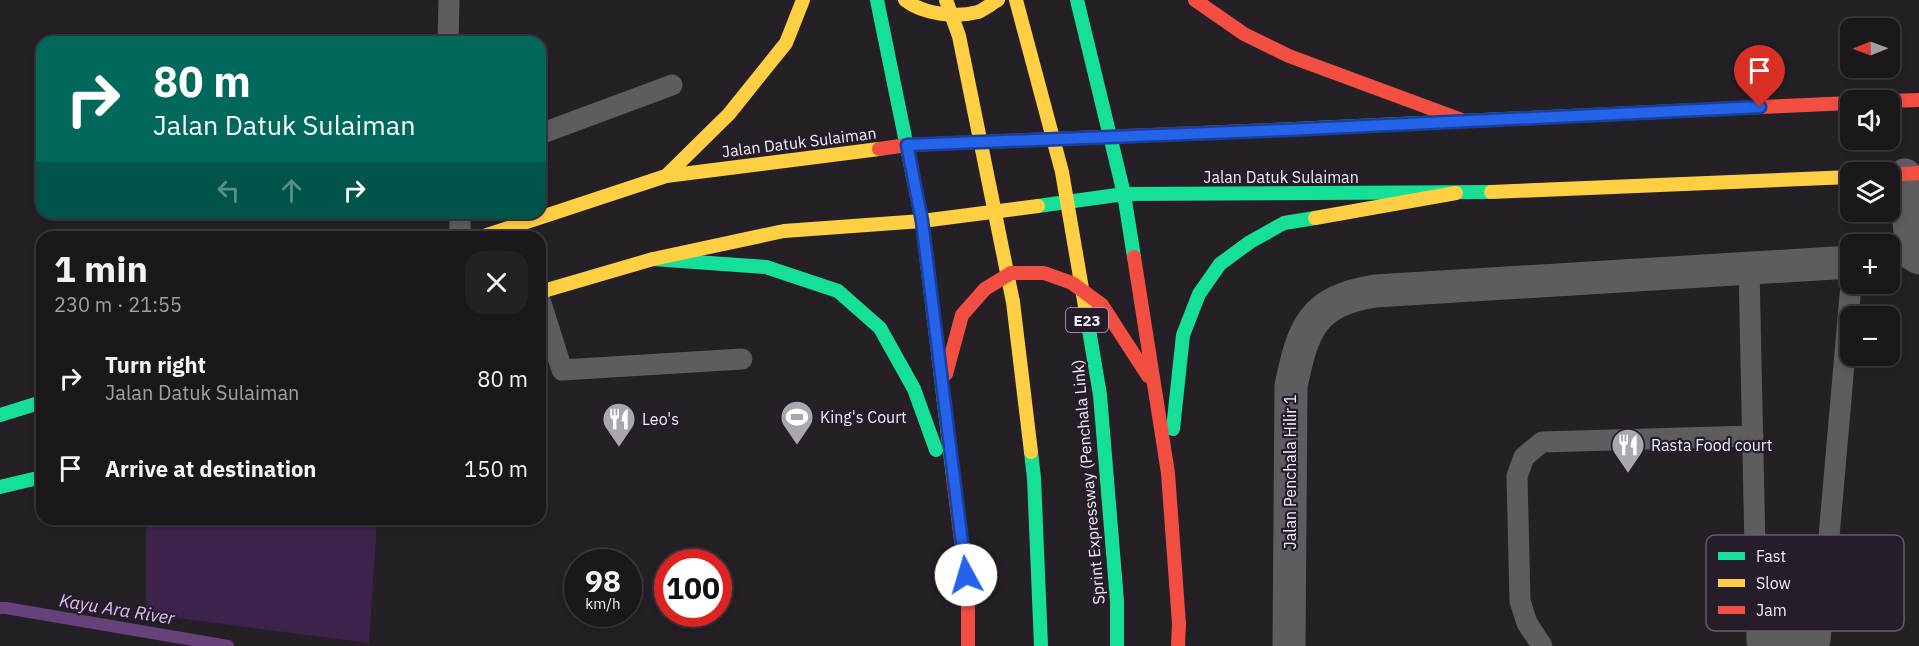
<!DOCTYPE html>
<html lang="en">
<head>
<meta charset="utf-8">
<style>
	body { margin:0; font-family:"IBM Plex Sans",sans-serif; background:#242125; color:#f1f3f6; height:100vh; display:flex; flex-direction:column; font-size:22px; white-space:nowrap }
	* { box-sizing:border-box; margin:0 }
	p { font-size:20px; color:#a0a0a3 }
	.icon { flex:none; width:33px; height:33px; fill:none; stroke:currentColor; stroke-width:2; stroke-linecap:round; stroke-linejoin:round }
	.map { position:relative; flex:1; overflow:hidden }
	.side { position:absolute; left:36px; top:231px; width:510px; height:294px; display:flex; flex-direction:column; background:#1b181c; border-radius:18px; box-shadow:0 3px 9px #0003,0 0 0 2px #39373b }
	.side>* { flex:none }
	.top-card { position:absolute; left:36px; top:36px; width:510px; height:183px; border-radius:18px; box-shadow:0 3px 9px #0003,0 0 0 2px #39373b; background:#00695c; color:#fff; overflow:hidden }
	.needle { width:39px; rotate:269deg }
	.buttons { position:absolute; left:1840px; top:18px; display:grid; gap:12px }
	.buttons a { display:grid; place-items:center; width:60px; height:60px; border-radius:12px; background:#1b181c; box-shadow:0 3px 9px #0003,0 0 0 2px #39373b; font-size:30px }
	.speed { position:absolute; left:564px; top:549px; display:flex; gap:12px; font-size:30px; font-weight:700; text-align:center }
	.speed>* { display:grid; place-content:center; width:78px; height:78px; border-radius:50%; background:#1b181c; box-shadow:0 3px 9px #0003,0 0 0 2px #39373b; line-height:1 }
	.speed small { font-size:15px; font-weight:400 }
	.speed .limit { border:9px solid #d22; background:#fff; color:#111 }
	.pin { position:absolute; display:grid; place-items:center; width:51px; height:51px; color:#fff; margin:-62px -26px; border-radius:50% 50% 50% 0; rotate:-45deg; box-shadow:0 0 6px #0007 }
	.pin .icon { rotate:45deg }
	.me { position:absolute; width:66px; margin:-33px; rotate:354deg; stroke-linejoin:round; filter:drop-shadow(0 0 4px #0008) }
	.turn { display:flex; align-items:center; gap:21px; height:126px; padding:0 18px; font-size:27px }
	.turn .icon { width:78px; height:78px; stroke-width:2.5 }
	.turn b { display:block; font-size:42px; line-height:51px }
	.lanes { display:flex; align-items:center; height:57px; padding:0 18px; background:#0003; justify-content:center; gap:30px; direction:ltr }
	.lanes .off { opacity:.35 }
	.round { display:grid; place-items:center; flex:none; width:63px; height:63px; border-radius:18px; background:#242125 }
	.head { display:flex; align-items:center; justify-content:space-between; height:102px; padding:0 18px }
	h1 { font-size:36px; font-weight:700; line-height:45px }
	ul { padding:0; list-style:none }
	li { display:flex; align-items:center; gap:18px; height:90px; padding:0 18px }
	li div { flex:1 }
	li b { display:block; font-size:22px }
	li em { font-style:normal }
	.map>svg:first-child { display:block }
	.green { fill:#3d234b }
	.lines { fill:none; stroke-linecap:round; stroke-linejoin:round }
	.stream { stroke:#66417a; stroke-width:12 }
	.lane { stroke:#5f5c61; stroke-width:21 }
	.street { stroke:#5f5c61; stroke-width:33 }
	.fast { stroke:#16e098; stroke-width:14 }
	.slow { stroke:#ffcf43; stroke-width:14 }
	.jam { stroke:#f24e42; stroke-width:14 }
	.route-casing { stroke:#184099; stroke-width:15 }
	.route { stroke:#2563eb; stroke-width:10 }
	.labels { text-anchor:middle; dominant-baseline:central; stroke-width:4.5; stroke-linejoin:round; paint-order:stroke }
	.shield { fill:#251d29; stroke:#b5afb9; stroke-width:1.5 }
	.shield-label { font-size:15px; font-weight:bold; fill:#f3eef7 }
	.street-label { font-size:16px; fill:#f3eef7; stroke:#251d29 }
	.poi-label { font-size:16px; fill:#f3eef7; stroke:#251d29; text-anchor:start }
	.water-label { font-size:18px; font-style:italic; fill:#dfbef4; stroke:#251d29 }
	.key { fill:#251d29; stroke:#635c67; stroke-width:1.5 }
	.key-label { font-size:16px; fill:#f3eef7 }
</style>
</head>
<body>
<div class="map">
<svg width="1919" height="646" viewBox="0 0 1919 646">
	<rect width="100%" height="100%" fill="#242026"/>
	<!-- green -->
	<path class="green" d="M 146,519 L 377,519 L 369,643 L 146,614 Z"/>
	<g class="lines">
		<!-- stream -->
		<path class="stream" d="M 0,608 L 6,608 L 228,646"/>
		<!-- lane -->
		<g class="lane">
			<path d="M 448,42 L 449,0"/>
			<path d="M 540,134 L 672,85"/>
			<path d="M 460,213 L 460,237"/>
			<path d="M 1749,268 L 1757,641 L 1820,640 L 1851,284"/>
			<path d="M 540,300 L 562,370 L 742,359"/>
			<path d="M 1542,646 L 1527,623 L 1520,601 L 1517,476 L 1524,457 L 1542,442 L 1753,436"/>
		</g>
		<!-- street -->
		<g class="street">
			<path d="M 1905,175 L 1912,254 L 1919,258"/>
			<path d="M 1289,646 L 1291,386 C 1303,328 1312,301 1375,291 L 1851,262"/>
		</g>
		<!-- fast -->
		<g class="fast">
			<path d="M 877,0 L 922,221 L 953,477"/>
			<path d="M 1077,0 L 1124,194 L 1134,257"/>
			<path d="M 1273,130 L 1761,107"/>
			<path d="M 1038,206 L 1124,194 L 1491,192"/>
			<path d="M 653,259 L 766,267 L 838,291 L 880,328 L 914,389 L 936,450"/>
			<path d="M 1086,312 L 1100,395 L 1117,601 L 1117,646"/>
			<path d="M 0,415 L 42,402"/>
			<path d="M 1173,429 L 1183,335 L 1199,294 L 1220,264 L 1250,242 L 1284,223 L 1315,218"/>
			<path d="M 1031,452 L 1034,478 L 1041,646"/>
			<path d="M 0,487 L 42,477"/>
		</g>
		<!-- slow -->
		<g class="slow">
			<path d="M 905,0 C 923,14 955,18 978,12 C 985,9 991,4 998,0"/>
			<path d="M 946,0 L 959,36 L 1013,302 L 1031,452"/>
			<path d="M 1016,0 L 1062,172 L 1086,312"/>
			<path d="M 666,176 L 729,114 L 786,43 L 803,0"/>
			<path d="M 1491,192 L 1851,177"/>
			<path d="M 1315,218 L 1456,193"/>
			<path d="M 481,237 L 666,176 L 879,149"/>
			<path d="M 540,292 L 653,259 L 784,231 L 922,221 L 1038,206"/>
		</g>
		<!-- jam -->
		<g class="jam">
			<path d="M 1195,0 L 1244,34 L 1289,56 L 1462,120"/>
			<path d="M 1890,101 L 1919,100"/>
			<path d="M 1761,107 L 1851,103"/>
			<path d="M 879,149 L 907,145 L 1273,130"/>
			<path d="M 1890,175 L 1919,173"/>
			<path d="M 1134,257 L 1168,473 L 1179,624 L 1178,646"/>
			<path d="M 946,374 L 962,315 L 985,289 L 1011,273 L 1044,273 L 1072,283 L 1102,305 L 1148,376"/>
			<path d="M 953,477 L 968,596 L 968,646"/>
		</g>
	</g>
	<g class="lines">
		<!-- route casing -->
		<g class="route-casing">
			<path id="route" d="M 966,575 L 922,221 L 907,145 L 1285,130 L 1760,107"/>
		</g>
		<!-- route -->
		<use href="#route" class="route"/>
	</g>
	<!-- icons -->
	<defs>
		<g id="stadium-pin" transform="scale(1.725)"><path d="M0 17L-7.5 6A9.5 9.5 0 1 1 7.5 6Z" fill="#aba6ae" stroke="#251d29"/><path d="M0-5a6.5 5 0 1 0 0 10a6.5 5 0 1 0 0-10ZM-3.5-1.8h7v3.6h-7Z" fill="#fff"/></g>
		<g id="restaurant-pin" transform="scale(1.725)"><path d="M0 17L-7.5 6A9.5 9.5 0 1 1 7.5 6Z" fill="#aba6ae" stroke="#251d29"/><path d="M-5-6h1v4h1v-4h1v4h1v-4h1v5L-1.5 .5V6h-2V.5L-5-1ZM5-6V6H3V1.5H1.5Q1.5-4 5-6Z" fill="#fff"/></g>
	</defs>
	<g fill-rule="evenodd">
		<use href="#stadium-pin" x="797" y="417"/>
		<use href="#restaurant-pin" x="619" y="419"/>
		<use href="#restaurant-pin" x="1628" y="445"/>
	</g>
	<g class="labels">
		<!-- shield labels -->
		<rect class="shield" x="1066" y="308" width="42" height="24" rx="4.5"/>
		<g class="shield-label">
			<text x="1087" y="320">E23</text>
		</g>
		<!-- street labels -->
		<g class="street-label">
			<text transform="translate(799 142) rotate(-7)">Jalan Datuk Sulaiman</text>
			<text x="1281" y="177">Jalan Datuk Sulaiman</text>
			<text transform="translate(1290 472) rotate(-90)">Jalan Penchala Hilir 1</text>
			<text transform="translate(1088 482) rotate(-95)">Sprint Expressway (Penchala Link)</text>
		</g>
		<!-- poi labels -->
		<g class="poi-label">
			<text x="820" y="417">King's Court</text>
			<text x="642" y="419">Leo's</text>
			<text x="1651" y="445">Rasta Food court</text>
		</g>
		<!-- water labels -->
		<g class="water-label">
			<text transform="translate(117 609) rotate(9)">Kayu Ara River</text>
		</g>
	</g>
	<!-- legend -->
	<rect x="1706" y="535" width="198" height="96" rx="9" class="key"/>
	<rect x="1718" y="552" width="27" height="8" fill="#16e098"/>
	<rect x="1718" y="579" width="27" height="8" fill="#ffcf43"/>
	<rect x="1718" y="606" width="27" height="8" fill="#f24e42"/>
	<g class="key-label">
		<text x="1756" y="562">Fast</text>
		<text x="1756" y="589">Slow</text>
		<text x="1756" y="616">Jam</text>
	</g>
</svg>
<div class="buttons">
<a><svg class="needle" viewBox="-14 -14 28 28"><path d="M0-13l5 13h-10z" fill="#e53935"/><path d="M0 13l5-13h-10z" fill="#a0a0a3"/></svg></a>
<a><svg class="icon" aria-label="sound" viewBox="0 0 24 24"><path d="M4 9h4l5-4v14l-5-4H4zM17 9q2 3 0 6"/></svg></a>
<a><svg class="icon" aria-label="layers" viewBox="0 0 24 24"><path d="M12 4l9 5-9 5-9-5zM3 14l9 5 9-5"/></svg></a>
<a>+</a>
<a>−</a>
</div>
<div class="speed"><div>98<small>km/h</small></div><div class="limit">100</div></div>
<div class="pin" style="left:1760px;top:107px;background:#d93025"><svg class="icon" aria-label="arrive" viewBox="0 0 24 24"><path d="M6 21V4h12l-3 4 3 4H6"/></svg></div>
<svg class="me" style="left:966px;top:575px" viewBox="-20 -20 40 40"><circle r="19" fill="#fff"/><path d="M0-13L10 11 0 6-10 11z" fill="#2563eb"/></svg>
<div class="top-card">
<div class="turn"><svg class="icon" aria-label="right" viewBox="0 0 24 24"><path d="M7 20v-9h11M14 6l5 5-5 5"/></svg><div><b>80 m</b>Jalan Datuk Sulaiman</div></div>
<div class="lanes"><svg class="icon off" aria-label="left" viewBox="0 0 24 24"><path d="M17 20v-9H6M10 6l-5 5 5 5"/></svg><svg class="icon off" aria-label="ahead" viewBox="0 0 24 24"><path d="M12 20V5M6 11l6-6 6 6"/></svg><svg class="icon" aria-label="right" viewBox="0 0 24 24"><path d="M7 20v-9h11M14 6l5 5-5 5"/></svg></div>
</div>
<section class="side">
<div class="head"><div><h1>1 min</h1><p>230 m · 21:55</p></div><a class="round"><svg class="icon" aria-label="close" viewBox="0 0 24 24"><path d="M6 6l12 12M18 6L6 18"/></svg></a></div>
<ul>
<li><svg class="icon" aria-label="right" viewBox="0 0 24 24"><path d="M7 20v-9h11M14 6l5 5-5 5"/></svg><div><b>Turn right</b><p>Jalan Datuk Sulaiman</p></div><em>80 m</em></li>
<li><svg class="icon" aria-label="arrive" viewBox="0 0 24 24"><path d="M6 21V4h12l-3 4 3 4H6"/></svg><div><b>Arrive at destination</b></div><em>150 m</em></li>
</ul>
</section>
</div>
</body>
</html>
